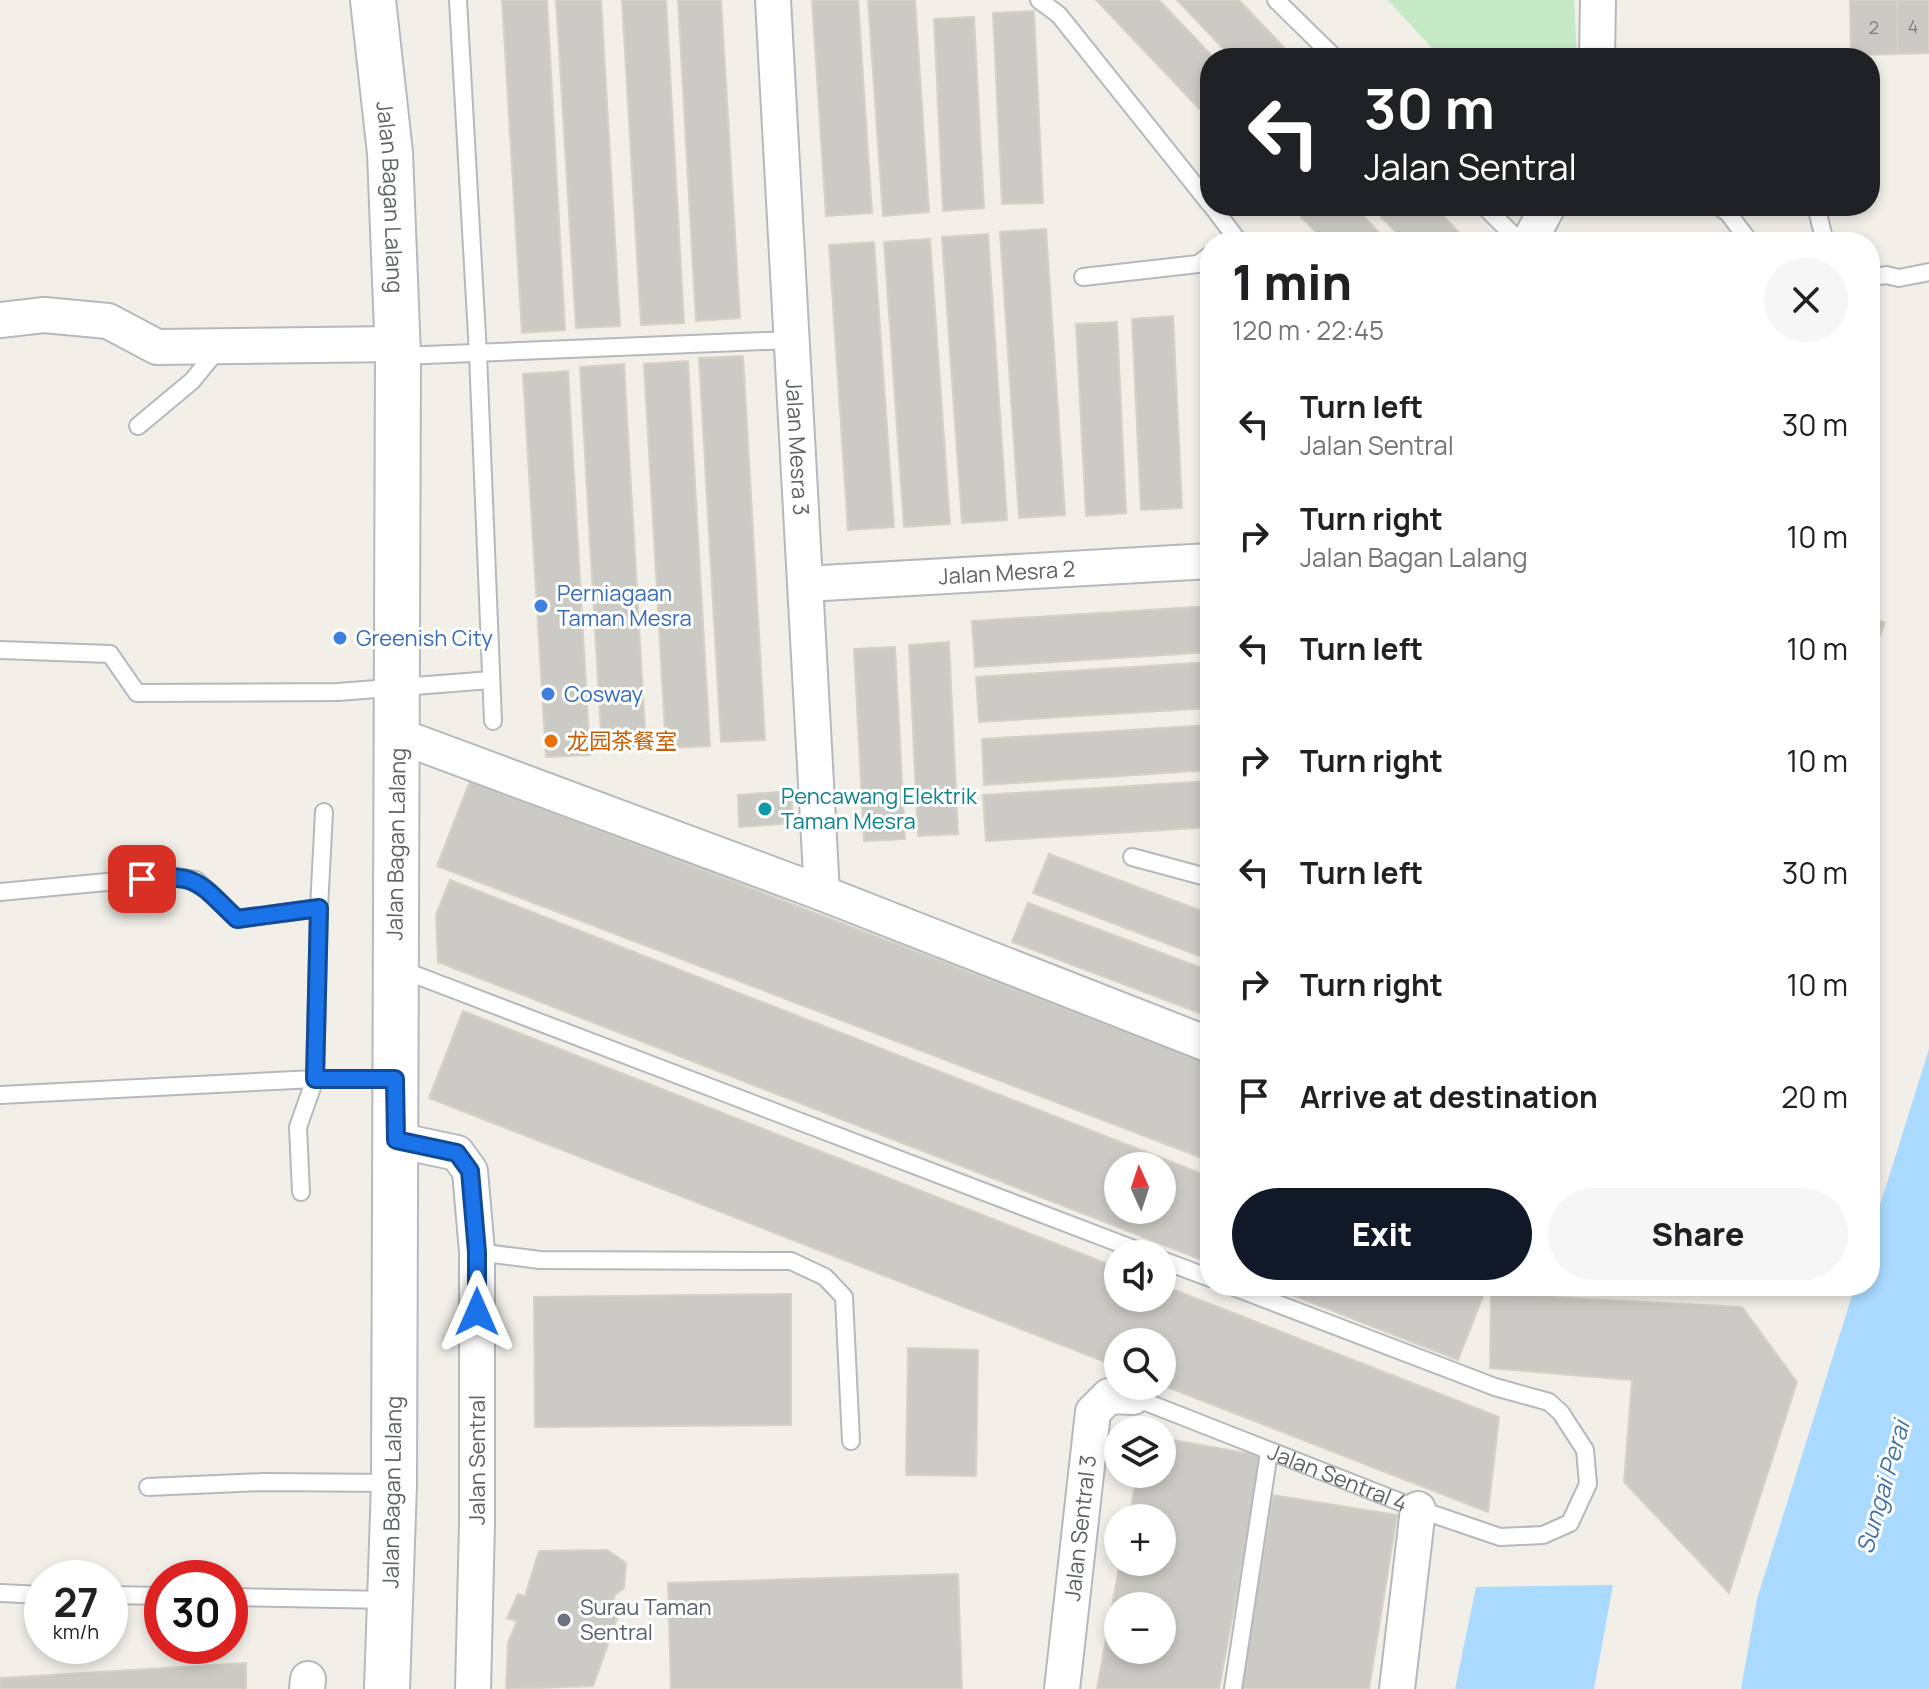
<!DOCTYPE html>
<html lang="en">
<head>
<meta charset="utf-8">
<style>
	body { margin:0; font-family:Manrope,"Noto Sans SC",sans-serif; background:#f6f6f6; color:#202124; height:100vh; display:flex; flex-direction:column; font-size:30px; white-space:nowrap }
	* { box-sizing:border-box; margin:0 }
	p { font-size:26px; color:#757577 }
	.icon { flex:none; width:44px; height:44px; fill:none; stroke:currentColor; stroke-width:2; stroke-linecap:round; stroke-linejoin:round }
	.map { position:relative; flex:1; overflow:hidden }
	.panel { position:absolute; left:1200px; top:232px; width:680px; height:1064px; display:flex; flex-direction:column; background:#fff; border-radius:32px; box-shadow:0 4px 12px #0003 }
	.panel>* { flex:none }
	.guide { position:absolute; left:1200px; top:48px; width:680px; height:168px; border-radius:32px; box-shadow:0 4px 12px #0003; background:#202124; color:#fff; overflow:hidden }
	.needle { width:52px; rotate:357deg }
	.buttons { position:absolute; left:1104px; top:1152px; display:grid; gap:16px }
	.buttons a { display:grid; place-items:center; width:72px; height:72px; border-radius:50%; background:#fff; box-shadow:0 4px 12px #0003; font-size:40px }
	.speed { position:absolute; left:24px; top:1560px; display:flex; gap:16px; font-size:40px; font-weight:700; text-align:center }
	.speed>* { display:grid; place-content:center; width:104px; height:104px; border-radius:50%; background:#fff; box-shadow:0 4px 12px #0003; line-height:1 }
	.speed small { font-size:20px; font-weight:400 }
	.speed .limit { border:12px solid #d22; background:#fff; color:#111 }
	.pin { position:absolute; display:grid; place-items:center; width:68px; height:68px; color:#fff; margin:-34px; border-radius:16px; box-shadow:0 4px 12px #0006 }
	.me { position:absolute; width:88px; margin:-44px; rotate:0deg; stroke-linejoin:round; filter:drop-shadow(0 0 6px #0008) }
	.turn { display:flex; align-items:center; gap:28px; height:168px; padding:0 32px; font-size:36px }
	.turn .icon { width:104px; height:104px; stroke-width:2.5 }
	.turn b { display:block; font-size:56px; line-height:68px }
	.round { display:grid; place-items:center; flex:none; width:84px; height:84px; border-radius:42px; background:#f6f6f6 }
	.headline { display:flex; align-items:center; justify-content:space-between; height:136px; padding:0 32px }
	h1 { font-size:48px; font-weight:800; line-height:60px }
	.button { display:flex; gap:16px; margin-top:auto; padding:16px 32px }
	.button a { flex:1; height:92px; border-radius:48px; background:#111827; color:#fff; font-size:32px; font-weight:800; line-height:92px; text-align:center }
	.button a+a { background:#f6f6f6; color:#202124 }
	ul { padding:0; list-style:none }
	li { display:flex; align-items:center; gap:24px; height:112px; padding:0 32px }
	li div { flex:1 }
	li b { display:block; font-size:30px }
	li em { font-style:normal }
	.map>svg:first-child { display:block }
	.green { fill:#c5e8c5 }
	.water { fill:#aadaff }
	.building { fill:#cccac5; stroke:#d6d1c6; stroke-width:2; fill-rule:evenodd }
	.lines { fill:none; stroke-linecap:round; stroke-linejoin:round }
	.lane-casing { stroke:#b5b8bc; stroke-width:20 }
	.street-casing { stroke:#b5b8bc; stroke-width:38 }
	.secondary-casing { stroke:#b6babf; stroke-width:48 }
	.lane { stroke:#fff; stroke-width:16 }
	.street { stroke:#fff; stroke-width:34 }
	.secondary { stroke:#fff; stroke-width:44 }
	.route-casing { stroke:#114b97; stroke-width:20 }
	.route { stroke:#1a73e8; stroke-width:14 }
	.shop-dot { fill:#3f7fe0; stroke:#fff; stroke-width:3 }
	.food-dot { fill:#e8710a; stroke:#fff; stroke-width:3 }
	.culture-dot { fill:#0f9aa8; stroke:#fff; stroke-width:3 }
	.worship-dot { fill:#6b7280; stroke:#fff; stroke-width:3 }
	.labels { text-anchor:middle; dominant-baseline:central; stroke-width:6; stroke-linejoin:round; paint-order:stroke }
	.number-label { font-size:18px; fill:#7a7d7f }
	.street-label { font-size:22px; fill:#5f6368; stroke:#fff }
	.shop-label { font-size:22px; fill:#366cbe; stroke:#fff; text-anchor:start }
	.food-label { font-size:22px; fill:#c56008; stroke:#fff; text-anchor:start }
	.culture-label { font-size:22px; fill:#0d838f; stroke:#fff; text-anchor:start }
	.worship-label { font-size:22px; fill:#5b616d; stroke:#fff; text-anchor:start }
	.water-label { font-size:24px; font-style:italic; fill:#4174aa; stroke:#fff }
</style>
</head>
<body>
<div class="map">
<svg width="1929" height="1689" viewBox="0 0 1929 1689">
	<rect width="100%" height="100%" fill="#f1efe8"/>
	<!-- green -->
	<path class="green" d="M 1388,0 L 1574,0 L 1577,58 L 1441,58 Z"/>
	<!-- water -->
	<g class="water">
		<path d="M 1929,1049 L 1929,1689 L 1741,1689 L 1757,1599 L 1855,1286 L 1870,1286 L 1870,1237 Z"/>
		<path d="M 1613,1585 L 1594,1689 L 1455,1689 L 1476,1587 Z"/>
	</g>
	<!-- building -->
	<g class="building">
		<path d="M 502,0 L 547,0 L 565,330 L 522,333 Z"/>
		<path d="M 556,0 L 601,0 L 620,326 L 576,328 Z"/>
		<path d="M 622,0 L 666,0 L 684,323 L 641,325 Z"/>
		<path d="M 678,0 L 721,0 L 740,318 L 696,321 Z"/>
		<path d="M 812,0 L 858,0 L 872,213 L 826,216 Z"/>
		<path d="M 868,0 L 915,0 L 929,212 L 883,216 Z"/>
		<path d="M 1096,0 L 1159,0 L 1214,58 L 1210,58 L 1210,120 Z"/>
		<path d="M 1177,0 L 1239,0 L 1294,58 L 1232,58 Z"/>
		<path d="M 1850,0 L 1897,0 L 1898,54 L 1851,55 Z"/>
		<path d="M 1897,0 L 1929,0 L 1929,53 L 1898,54 Z"/>
		<path d="M 1034,11 L 1043,203 L 1002,204 L 993,13 Z"/>
		<path d="M 974,17 L 984,208 L 943,211 L 934,19 Z"/>
		<path d="M 1291,206 L 1354,206 L 1388,242 L 1325,242 Z"/>
		<path d="M 1371,206 L 1434,206 L 1468,242 L 1405,242 Z"/>
		<path d="M 1046,229 L 1065,515 L 1019,518 L 1000,232 Z"/>
		<path d="M 988,234 L 1007,520 L 962,523 L 942,237 Z"/>
		<path d="M 930,239 L 950,524 L 904,527 L 884,242 Z"/>
		<path d="M 874,242 L 894,527 L 848,530 L 829,245 Z"/>
		<path d="M 1173,316 L 1182,508 L 1141,510 L 1132,319 Z"/>
		<path d="M 1117,322 L 1126,513 L 1086,516 L 1076,324 Z"/>
		<path d="M 743,356 L 765,740 L 721,742 L 699,358 Z"/>
		<path d="M 688,361 L 710,746 L 666,748 L 644,364 Z"/>
		<path d="M 624,364 L 646,748 L 602,751 L 580,367 Z"/>
		<path d="M 568,371 L 590,755 L 546,757 L 523,374 Z"/>
		<path d="M 1210,606 L 1210,652 L 975,667 L 972,621 Z"/>
		<path d="M 1870,616 L 1885,623 L 1870,660 Z"/>
		<path d="M 949,642 L 958,834 L 918,836 L 909,645 Z"/>
		<path d="M 895,647 L 905,839 L 864,841 L 854,649 Z"/>
		<path d="M 1210,662 L 1210,708 L 979,722 L 976,677 Z"/>
		<path d="M 1210,725 L 1210,770 L 984,785 L 982,739 Z"/>
		<path d="M 470,781 L 1210,1064 L 1210,1161 L 437,866 Z"/>
		<path d="M 1210,781 L 1210,827 L 986,841 L 983,795 Z"/>
		<path d="M 791,791 L 793,823 L 739,827 L 738,795 Z"/>
		<path d="M 1049,854 L 1210,914 L 1210,960 L 1033,893 Z"/>
		<path d="M 450,880 L 1210,1177 L 1210,1263 L 438,962 L 436,915 ZM 1118,1166 L 1162,1166 L 1162,1210 L 1118,1210 Z"/>
		<path d="M 1028,903 L 1210,971 L 1210,1017 L 1012,942 Z"/>
		<path d="M 463,1011 L 1118,1268 L 1118,1298 L 1162,1298 L 1162,1285 L 1499,1417 L 1488,1512 L 1162,1385 L 1162,1342 L 1118,1342 L 1118,1367 L 429,1098 Z"/>
		<path d="M 1269,1286 L 1487,1286 L 1458,1360 Z"/>
		<path d="M 791,1294 L 791,1425 L 535,1427 L 534,1297 Z"/>
		<path d="M 1491,1294 L 1742,1307 L 1797,1382 L 1729,1593 L 1624,1482 L 1632,1380 L 1490,1368 Z"/>
		<path d="M 908,1348 L 978,1350 L 976,1476 L 906,1475 Z"/>
		<path d="M 1162,1438 L 1262,1456 L 1219,1689 L 1097,1689 L 1120,1562 L 1162,1562 L 1162,1518 L 1129,1518 L 1137,1474 L 1162,1474 ZM 1118,1606 L 1162,1606 L 1162,1650 L 1118,1650 Z"/>
		<path d="M 1273,1495 L 1397,1515 L 1369,1689 L 1241,1689 Z"/>
		<path d="M 607,1550 L 626,1563 L 624,1588 L 615,1595 L 610,1614 L 618,1616 L 593,1686 L 506,1689 L 508,1643 L 517,1621 L 507,1618 L 518,1594 L 525,1596 L 539,1551 Z"/>
		<path d="M 958,1574 L 962,1689 L 671,1689 L 668,1583 Z"/>
		<path d="M 246,1663 L 246,1689 L 0,1689 L 0,1678 Z"/>
	</g>
	<g class="lines">
		<!-- lane casing -->
		<g class="lane-casing">
			<g id="lane">
				<path d="M 458,0 L 478,354 L 493,721"/>
				<path d="M 1039,0 L 1059,15 L 1210,204"/>
				<path d="M 1276,0 L 1335,58"/>
				<path d="M 1212,206 L 1239,242"/>
				<path d="M 1484,206 L 1520,242"/>
				<path d="M 1718,206 L 1728,213 L 1746,237"/>
				<path d="M 1816,206 L 1825,242"/>
				<path d="M 1083,277 L 1198,264 L 1210,255"/>
				<path d="M 1870,278 L 1886,275 L 1899,278 L 1929,272"/>
				<path d="M 400,356 L 791,340"/>
				<path d="M 138,426 L 192,381 L 219,348"/>
				<path d="M 0,650 L 110,654 L 137,693 L 338,692 L 491,680"/>
				<path d="M 1132,857 L 1210,878"/>
				<path d="M 0,892 L 170,876 L 196,880 L 237,919 L 319,908"/>
				<path d="M 400,969 L 1147,1254"/>
				<path d="M 0,1095 L 315,1079 L 393,1079"/>
				<path d="M 301,1192 L 298,1127 L 315,1079 L 319,908 L 324,812"/>
				<path d="M 477,1252 L 540,1260 L 791,1261 L 825,1277 L 844,1297 L 851,1441"/>
				<path d="M 1162,1260 L 1210,1278"/>
				<path id="s1" d="M 1133,1397 L 1418,1509 L 1500,1537 L 1543,1535 L 1570,1523 L 1588,1484 L 1585,1450 L 1561,1413 L 1549,1402 L 1495,1387 L 1231,1286"/>
				<path d="M 148,1487 L 263,1482 L 393,1483"/>
				<path d="M 0,1593 L 42,1595"/>
				<path d="M 110,1595 L 162,1596"/>
				<path d="M 230,1597 L 388,1600"/>
				<path d="M 1233,1689 L 1269,1452"/>
			</g>
		</g>
		<!-- street casing -->
		<g class="street-casing">
			<g id="street">
				<path id="s2" d="M 773,0 L 822,893"/>
				<path d="M 1597,58 L 1598,0"/>
				<path d="M 1529,242 L 1548,206"/>
				<path d="M 0,320 L 44,315 L 108,321 L 157,347 L 397,344"/>
				<path id="s3" d="M 805,584 L 1210,561"/>
				<path d="M 397,735 L 822,893 L 1210,1045"/>
				<path d="M 396,1140 L 457,1153 L 470,1171 L 477,1252 L 477,1523 L 473,1689"/>
				<path d="M 307,1689 L 308,1679"/>
				<path id="s4" d="M 1062,1689 L 1093,1412 L 1109,1396 L 1133,1397"/>
				<path d="M 1397,1689 L 1418,1509"/>
			</g>
		</g>
		<!-- secondary casing -->
		<g class="secondary-casing">
			<g id="secondary">
				<path id="s5" d="M 373,0 L 390,153 L 398,356 L 394,1484 L 387,1689"/>
			</g>
		</g>
		<!-- lane -->
		<use href="#lane" class="lane"/>
		<!-- street -->
		<use href="#street" class="street"/>
		<!-- secondary -->
		<use href="#secondary" class="secondary"/>
	</g>
	<g class="lines">
		<!-- route casing -->
		<g class="route-casing">
			<path id="route" d="M 142,879 C 198,873 198,882 237,919 L 319,908 L 315,1079 L 395,1079 L 396,1140 L 457,1153 L 470,1171 L 477,1252 L 477,1312"/>
		</g>
		<!-- route -->
		<use href="#route" class="route"/>
	</g>
	<!-- markers -->
	<g class="shop-dot">
		<circle cx="541" cy="606" r="8"/>
		<circle cx="340" cy="638" r="8"/>
		<circle cx="548" cy="694" r="8"/>
	</g>
	<circle class="food-dot" cx="551" cy="741" r="8"/>
	<circle class="culture-dot" cx="765" cy="809" r="8"/>
	<circle class="worship-dot" cx="564" cy="1620" r="8"/>
	<g class="labels">
		<!-- number labels -->
		<g class="number-label">
			<text x="1913" y="26">4</text>
			<text x="1874" y="27">2</text>
		</g>
		<!-- street labels -->
		<g class="street-label">
			<text stroke="none"><textPath href="#s5" startOffset="198">Jalan Bagan Lalang</textPath></text>
			<text stroke="none"><textPath href="#s2" startOffset="448">Jalan Mesra 3</textPath></text>
			<text stroke="none"><textPath href="#s3" startOffset="202">Jalan Mesra 2</textPath></text>
			<text transform="translate(396 844) rotate(-89)">Jalan Bagan Lalang</text>
			<text transform="translate(477 1460) rotate(-90)">Jalan Sentral</text>
			<text stroke="none"><textPath href="#s1" startOffset="220">Jalan Sentral 4</textPath></text>
			<text transform="translate(392 1492) rotate(-89)">Jalan Bagan Lalang</text>
			<text stroke="none"><textPath href="#s4" startOffset="162">Jalan Sentral 3</textPath></text>
		</g>
		<!-- shop labels -->
		<g class="shop-label">
			<text x="557" y="593">Perniagaan<tspan x="557" dy="25">Taman Mesra</tspan></text>
			<text x="356" y="638">Greenish City</text>
			<text x="564" y="694">Cosway</text>
		</g>
		<!-- food labels -->
		<g class="food-label">
			<text x="567" y="741">龙园茶餐室</text>
		</g>
		<!-- culture labels -->
		<g class="culture-label">
			<text x="781" y="796">Pencawang Elektrik<tspan x="781" dy="25">Taman Mesra</tspan></text>
		</g>
		<!-- worship labels -->
		<g class="worship-label">
			<text x="580" y="1607">Surau Taman<tspan x="580" dy="25">Sentral</tspan></text>
		</g>
		<!-- water labels -->
		<g class="water-label">
			<text transform="translate(1882 1487) rotate(-74)">Sungai Perai</text>
		</g>
	</g>
</svg>
<div class="buttons">
<a><svg class="needle" viewBox="-14 -14 28 28"><path d="M0-13l5 13h-10z" fill="#e53935"/><path d="M0 13l5-13h-10z" fill="#757577"/></svg></a>
<a><svg class="icon" aria-label="sound" viewBox="0 0 24 24"><path d="M4 9h4l5-4v14l-5-4H4zM17 9q2 3 0 6"/></svg></a>
<a><svg class="icon" aria-label="search" viewBox="0 0 24 24"><circle cx="10" cy="10" r="6"/><path d="M15 15l6 6"/></svg></a>
<a><svg class="icon" aria-label="layers" viewBox="0 0 24 24"><path d="M12 4l9 5-9 5-9-5zM3 14l9 5 9-5"/></svg></a>
<a>+</a>
<a>−</a>
</div>
<div class="speed"><div>27<small>km/h</small></div><div class="limit">30</div></div>
<div class="pin" style="left:142px;top:879px;background:#d93025"><svg class="icon" aria-label="arrive" viewBox="0 0 24 24"><path d="M6 21V4h12l-3 4 3 4H6"/></svg></div>
<svg class="me" style="left:477px;top:1312px" viewBox="-20 -20 40 40"><path d="M0-17L14 15 0 8-14 15z" fill="#1a73e8" stroke="#fff" stroke-width="4"/></svg>
<div class="guide">
<div class="turn"><svg class="icon" aria-label="left" viewBox="0 0 24 24"><path d="M17 20v-9H6M10 6l-5 5 5 5"/></svg><div><b>30 m</b>Jalan Sentral</div></div>
</div>
<section class="panel">
<div class="headline"><div><h1>1 min</h1><p>120 m · 22:45</p></div><a class="round"><svg class="icon" aria-label="close" viewBox="0 0 24 24"><path d="M6 6l12 12M18 6L6 18"/></svg></a></div>
<ul>
<li><svg class="icon" aria-label="left" viewBox="0 0 24 24"><path d="M17 20v-9H6M10 6l-5 5 5 5"/></svg><div><b>Turn left</b><p>Jalan Sentral</p></div><em>30 m</em></li>
<li><svg class="icon" aria-label="right" viewBox="0 0 24 24"><path d="M7 20v-9h11M14 6l5 5-5 5"/></svg><div><b>Turn right</b><p>Jalan Bagan Lalang</p></div><em>10 m</em></li>
<li><svg class="icon" aria-label="left" viewBox="0 0 24 24"><path d="M17 20v-9H6M10 6l-5 5 5 5"/></svg><div><b>Turn left</b></div><em>10 m</em></li>
<li><svg class="icon" aria-label="right" viewBox="0 0 24 24"><path d="M7 20v-9h11M14 6l5 5-5 5"/></svg><div><b>Turn right</b></div><em>10 m</em></li>
<li><svg class="icon" aria-label="left" viewBox="0 0 24 24"><path d="M17 20v-9H6M10 6l-5 5 5 5"/></svg><div><b>Turn left</b></div><em>30 m</em></li>
<li><svg class="icon" aria-label="right" viewBox="0 0 24 24"><path d="M7 20v-9h11M14 6l5 5-5 5"/></svg><div><b>Turn right</b></div><em>10 m</em></li>
<li><svg class="icon" aria-label="arrive" viewBox="0 0 24 24"><path d="M6 21V4h12l-3 4 3 4H6"/></svg><div><b>Arrive at destination</b></div><em>20 m</em></li>
</ul>
<div class="button"><a>Exit</a><a>Share</a></div>
</section>
</div>
</body>
</html>
